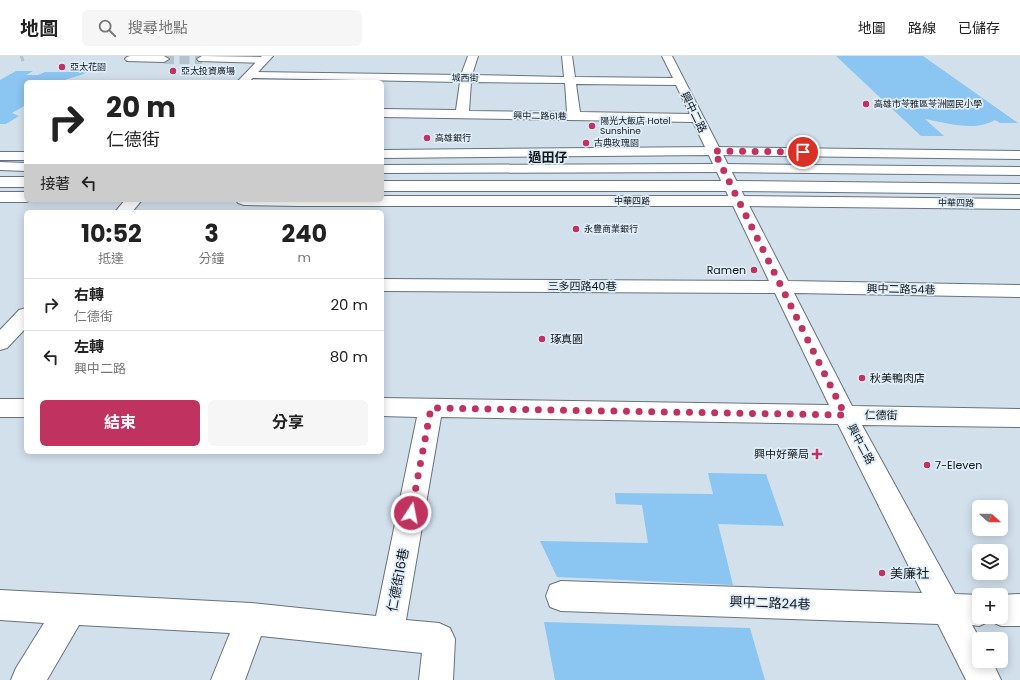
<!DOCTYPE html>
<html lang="zh-TW">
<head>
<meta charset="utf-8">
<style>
	body { margin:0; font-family:Poppins,"Noto Sans TC",sans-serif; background:#f6f6f6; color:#222; height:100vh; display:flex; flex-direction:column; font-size:15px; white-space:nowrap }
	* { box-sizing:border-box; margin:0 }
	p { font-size:13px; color:#767676 }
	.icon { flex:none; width:22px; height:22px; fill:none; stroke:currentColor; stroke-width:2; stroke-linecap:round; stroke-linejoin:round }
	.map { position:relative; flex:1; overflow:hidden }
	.panel { position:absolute; left:24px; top:154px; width:360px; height:244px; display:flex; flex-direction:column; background:#fff; border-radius:6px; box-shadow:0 2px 10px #0003 }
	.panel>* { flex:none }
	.banner { position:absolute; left:24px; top:24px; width:360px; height:122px; border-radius:6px; box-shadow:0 2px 10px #0003; background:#fff; color:#222; overflow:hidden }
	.needle { width:26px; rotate:111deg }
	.fabs { position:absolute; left:972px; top:444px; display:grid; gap:8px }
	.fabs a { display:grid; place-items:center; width:36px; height:36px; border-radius:6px; background:#fff; box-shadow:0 2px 10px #0003; font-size:20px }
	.pin { position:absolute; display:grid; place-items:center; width:34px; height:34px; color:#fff; margin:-17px; border:2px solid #fff; border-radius:50%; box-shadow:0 1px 4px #0007 }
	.me { position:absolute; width:44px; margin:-22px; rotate:11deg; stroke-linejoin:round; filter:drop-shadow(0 0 3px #0008) }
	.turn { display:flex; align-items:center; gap:14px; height:84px; padding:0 16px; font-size:18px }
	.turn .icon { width:52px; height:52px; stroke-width:2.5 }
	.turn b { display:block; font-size:28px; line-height:34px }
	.then { display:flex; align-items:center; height:38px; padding:0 16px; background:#0003; gap:8px; font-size:15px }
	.eta { display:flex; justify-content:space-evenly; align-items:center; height:68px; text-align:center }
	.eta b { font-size:24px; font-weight:700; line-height:28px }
	.primary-button { display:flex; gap:8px; margin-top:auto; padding:8px 16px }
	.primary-button a { flex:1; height:46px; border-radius:6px; background:#c0325f; color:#fff; font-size:16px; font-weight:700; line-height:46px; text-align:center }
	.primary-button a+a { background:#f6f6f6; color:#222 }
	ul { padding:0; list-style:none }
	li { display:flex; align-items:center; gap:12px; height:52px; padding:0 16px; border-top:1px solid #e0e0e0 }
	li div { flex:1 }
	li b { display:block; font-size:15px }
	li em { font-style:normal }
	header { display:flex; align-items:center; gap:24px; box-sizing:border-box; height:56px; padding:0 20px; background:#fff; border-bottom:1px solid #e0e0e0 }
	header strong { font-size:19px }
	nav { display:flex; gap:22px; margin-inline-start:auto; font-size:14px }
	.search { width:280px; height:36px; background:#f6f6f6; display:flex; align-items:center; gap:10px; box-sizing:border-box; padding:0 14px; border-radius:6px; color:#767676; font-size:15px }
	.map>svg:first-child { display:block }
	.green { fill:#8bc5f1 }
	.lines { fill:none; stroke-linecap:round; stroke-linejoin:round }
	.pedestrian-tunnel { stroke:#b5c2cc; stroke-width:10; stroke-dasharray:10 5.5; stroke-linecap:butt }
	.pedestrian-casing { stroke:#66737e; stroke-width:2 }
	.minor-casing { stroke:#66737e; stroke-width:2 }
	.tertiary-casing { stroke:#66737e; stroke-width:2 }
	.secondary-casing { stroke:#66737e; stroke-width:2 }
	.pedestrian { fill:#fff; fill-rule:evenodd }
	.minor { fill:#fff; fill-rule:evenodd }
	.tertiary { fill:#fff; fill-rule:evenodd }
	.secondary { fill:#fff; fill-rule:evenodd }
	.route { stroke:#c0325f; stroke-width:7; stroke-dasharray:0 12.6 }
	.poi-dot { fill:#c0325f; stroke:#dfedf9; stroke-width:1.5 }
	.labels { text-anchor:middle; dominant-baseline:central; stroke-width:3.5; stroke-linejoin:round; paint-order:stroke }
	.far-poi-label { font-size:9px; fill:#11161a; stroke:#dfedf9; text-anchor:start }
	.far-street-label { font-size:9px; fill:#11161a; stroke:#dfedf9 }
	.street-label { font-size:11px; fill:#11161a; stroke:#dfedf9 }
	.poi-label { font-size:11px; fill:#11161a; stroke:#dfedf9; text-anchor:start }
	.far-district-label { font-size:13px; font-weight:bold; fill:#11161a; stroke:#dfedf9 }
	.near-poi-label { font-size:13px; fill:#11161a; stroke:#dfedf9; text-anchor:start }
	.near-street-label { font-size:13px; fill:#11161a; stroke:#dfedf9 }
</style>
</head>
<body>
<header>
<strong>地圖</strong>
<div class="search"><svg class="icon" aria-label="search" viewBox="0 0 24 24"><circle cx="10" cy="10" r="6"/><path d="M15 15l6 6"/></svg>搜尋地點</div>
<nav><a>地圖</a><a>路線</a><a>已儲存</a></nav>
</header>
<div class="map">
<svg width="1020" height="624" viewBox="0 0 1020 624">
	<rect width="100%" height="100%" fill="#d2e0ec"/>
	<!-- green -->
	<g class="green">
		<path d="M 836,0 L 923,0 L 1018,67 L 1000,67 L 995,64 C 975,76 947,67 925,63 L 944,80 L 921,80 Z"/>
		<path d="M 16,15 L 33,15 L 26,19 L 38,19 L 45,16 L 87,16 C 79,21 69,21 62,26 L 26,26 L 26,49 L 12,57 L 19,60 L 6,68 L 0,68 L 0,24 Z"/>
		<path d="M 708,417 L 766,418 L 784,470 L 718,468 L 733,529 L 557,521 L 540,485 L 648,487 L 642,449 L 616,448 L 615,437 L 713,438 Z"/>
		<path d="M 544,566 L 750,572 L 765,624 L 555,624 Z"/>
	</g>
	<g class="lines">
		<!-- pedestrian-tunnel -->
		<g class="pedestrian-tunnel">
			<path d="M 20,1 L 23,0"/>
			<path d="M 164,3 L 202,3"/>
		</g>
		<!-- pedestrian casing -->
		<g class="pedestrian-casing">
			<g id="pedestrian">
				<path d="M 130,0 L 164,0 L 169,3 L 164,6 L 127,5 L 125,3 L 127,1 Z"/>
				<path d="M 202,0 L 264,1 L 269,4 L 264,7 L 199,5 L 197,3 Z"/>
			</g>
		</g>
		<!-- minor casing -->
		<g class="minor-casing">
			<g id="minor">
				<path d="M 468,0 L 478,0 L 472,19 L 564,21 L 562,0 L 572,0 L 575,21 L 673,22 L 662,0 L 672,0 L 788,225 L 1020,229 L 1020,241 L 794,237 L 852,350 L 1020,353 L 1020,371 L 862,369 L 955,538 L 980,539 L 979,539 L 979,561 L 1001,561 L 1001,539 L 1000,539 L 1020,538 L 1020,570 L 1001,570 L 990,565 L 979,570 L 972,569 L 980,583 L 979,605 L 992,605 L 1001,624 L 966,624 L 938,568 L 561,555 L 550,551 L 546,540 L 550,529 L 561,525 L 922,537 L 838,368 L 441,361 L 406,564 L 439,567 L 450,572 L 455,583 L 453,624 L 419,624 L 422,597 L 261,580 L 245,624 L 211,624 L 230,577 L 79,569 L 47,624 L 11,624 L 16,612 L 44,567 L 0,564 L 0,534 L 251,547 L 376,560 L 417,361 L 382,360 L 382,342 L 829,349 L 775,237 L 382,235 L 382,223 L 769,225 L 693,66 L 382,61 L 382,53 L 456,54 L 460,26 L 250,22 L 244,19 L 250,16 L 461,19 ZM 471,26 L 565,27 L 567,56 L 469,55 ZM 576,28 L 676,29 L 690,58 L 580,56 Z"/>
				<rect x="0" y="343" width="26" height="18"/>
			</g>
		</g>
		<!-- tertiary casing -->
		<g class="tertiary-casing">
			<g id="tertiary">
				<path d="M 262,0 L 273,0 L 249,26 L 237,26 Z"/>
				<path d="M 714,91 L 1020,95 L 1020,103 L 714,99 L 382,102 L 382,94 Z"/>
				<rect x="0" y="96" width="26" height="8"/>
				<path d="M 0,136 L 26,136 L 26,144 L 32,144 L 26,146 L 0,146 Z"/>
				<path d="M 382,140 L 738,140 L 1020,143 L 1020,153 L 738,150 L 300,150 L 244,149 L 238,147 L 236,144 L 382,144 Z"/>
				<path d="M 125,144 L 142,144 L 132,156 L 115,156 Z"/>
				<path d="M 26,252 L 26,272 L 7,292 L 0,294 L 0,274 L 19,254 Z"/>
			</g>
		</g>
		<!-- secondary casing -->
		<g class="secondary-casing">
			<g id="secondary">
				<path d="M 0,106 L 26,107 L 26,115 L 0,114 Z"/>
				<path d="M 722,108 L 1020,111 L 1020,119 L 722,116 L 382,117 L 382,109 Z"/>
				<rect x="0" y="121" width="26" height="10"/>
				<path d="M 382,125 L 731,125 L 1020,128 L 1020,138 L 731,135 L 382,135 Z"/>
			</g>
		</g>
		<!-- pedestrian -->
		<use href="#pedestrian" class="pedestrian"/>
		<!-- minor -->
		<use href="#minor" class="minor"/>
		<!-- tertiary -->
		<use href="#tertiary" class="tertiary"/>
		<!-- secondary -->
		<use href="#secondary" class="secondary"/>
	</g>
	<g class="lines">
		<!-- route -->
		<path class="route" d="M 411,457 L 431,352 L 845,359 L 714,95 L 803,96"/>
	</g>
	<!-- markers -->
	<g class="poi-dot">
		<circle cx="62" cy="11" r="4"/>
		<circle cx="173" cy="15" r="4"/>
		<circle cx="866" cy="48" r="4"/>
		<circle cx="592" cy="70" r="4"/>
		<circle cx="427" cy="82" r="4"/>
		<circle cx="586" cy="87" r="4"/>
		<circle cx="576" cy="173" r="4"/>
		<circle cx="754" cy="214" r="4"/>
		<circle cx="542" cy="283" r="4"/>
		<circle cx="862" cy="322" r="4"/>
		<path d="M815 392h4v4h4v4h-4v4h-4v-4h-4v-4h4z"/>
		<circle cx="927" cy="409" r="4"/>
		<circle cx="882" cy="517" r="4"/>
	</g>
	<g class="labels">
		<!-- far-poi labels -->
		<g class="far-poi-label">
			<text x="70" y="11">亞太花園</text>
			<text x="181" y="15">亞太投資廣場</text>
			<text x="874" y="48">高雄市苓雅區苓洲國民小學</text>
			<text x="600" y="65">陽光大飯店 Hotel<tspan x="600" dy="10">Sunshine</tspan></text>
			<text x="435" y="82">高雄銀行</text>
			<text x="594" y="87">古典玫瑰園</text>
			<text x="584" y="173">永豐商業銀行</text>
		</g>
		<!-- far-street labels -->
		<g class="far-street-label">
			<text transform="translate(465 22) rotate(1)">城西街</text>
			<text transform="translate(540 60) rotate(1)">興中二路61巷</text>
			<text x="632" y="145">中華四路</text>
			<text transform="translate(956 147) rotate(1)">中華四路</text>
		</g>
		<!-- street labels -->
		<g class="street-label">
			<text transform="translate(694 56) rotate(64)">興中二路</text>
			<text x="582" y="230">三多四路40巷</text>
			<text transform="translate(901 233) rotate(1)">興中二路54巷</text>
			<text transform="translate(881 359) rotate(1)">仁德街</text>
			<text transform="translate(861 388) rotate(62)">興中二路</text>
		</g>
		<!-- poi labels -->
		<g class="poi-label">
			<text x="746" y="214" text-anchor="end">Ramen</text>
			<text x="550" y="283">琢真園</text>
			<text x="870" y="322">秋美鴨肉店</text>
			<text x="809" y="398" text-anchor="end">興中好藥局</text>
			<text x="935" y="409">7-Eleven</text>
		</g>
		<!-- far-district labels -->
		<g class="far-district-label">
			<text x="548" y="101">過田仔</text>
		</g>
		<!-- near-poi labels -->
		<g class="near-poi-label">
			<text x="890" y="517">美廉社</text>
		</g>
		<!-- near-street labels -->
		<g class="near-street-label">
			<text transform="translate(398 524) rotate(-79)">仁德街16巷</text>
			<text transform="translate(770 547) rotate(2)">興中二路24巷</text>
		</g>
	</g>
</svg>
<div class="fabs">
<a><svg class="needle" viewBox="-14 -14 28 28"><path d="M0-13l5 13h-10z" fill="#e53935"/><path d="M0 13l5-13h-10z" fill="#767676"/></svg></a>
<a><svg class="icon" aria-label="layers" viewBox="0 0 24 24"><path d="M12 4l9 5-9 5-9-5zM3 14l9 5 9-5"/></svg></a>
<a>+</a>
<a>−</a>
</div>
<div class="pin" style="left:803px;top:96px;background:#d93025"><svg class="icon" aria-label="arrive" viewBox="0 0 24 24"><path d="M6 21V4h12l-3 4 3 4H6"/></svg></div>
<svg class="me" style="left:411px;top:457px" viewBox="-20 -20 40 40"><circle r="17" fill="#c0325f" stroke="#fff" stroke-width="3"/><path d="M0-11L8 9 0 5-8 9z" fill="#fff"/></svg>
<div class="banner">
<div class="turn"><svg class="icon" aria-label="right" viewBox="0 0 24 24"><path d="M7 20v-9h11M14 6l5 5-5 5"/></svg><div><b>20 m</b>仁德街</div></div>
<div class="then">接著<svg class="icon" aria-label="left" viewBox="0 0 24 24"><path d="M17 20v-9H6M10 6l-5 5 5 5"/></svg></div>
</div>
<section class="panel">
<div class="eta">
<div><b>10:52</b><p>抵達</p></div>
<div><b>3</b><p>分鐘</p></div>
<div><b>240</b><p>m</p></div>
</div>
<ul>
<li><svg class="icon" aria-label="right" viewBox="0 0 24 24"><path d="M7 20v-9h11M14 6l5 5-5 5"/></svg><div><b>右轉</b><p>仁德街</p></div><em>20 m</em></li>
<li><svg class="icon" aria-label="left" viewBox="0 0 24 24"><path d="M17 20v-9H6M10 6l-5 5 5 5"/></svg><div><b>左轉</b><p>興中二路</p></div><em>80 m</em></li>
</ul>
<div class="primary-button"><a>結束</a><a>分享</a></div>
</section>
</div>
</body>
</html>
